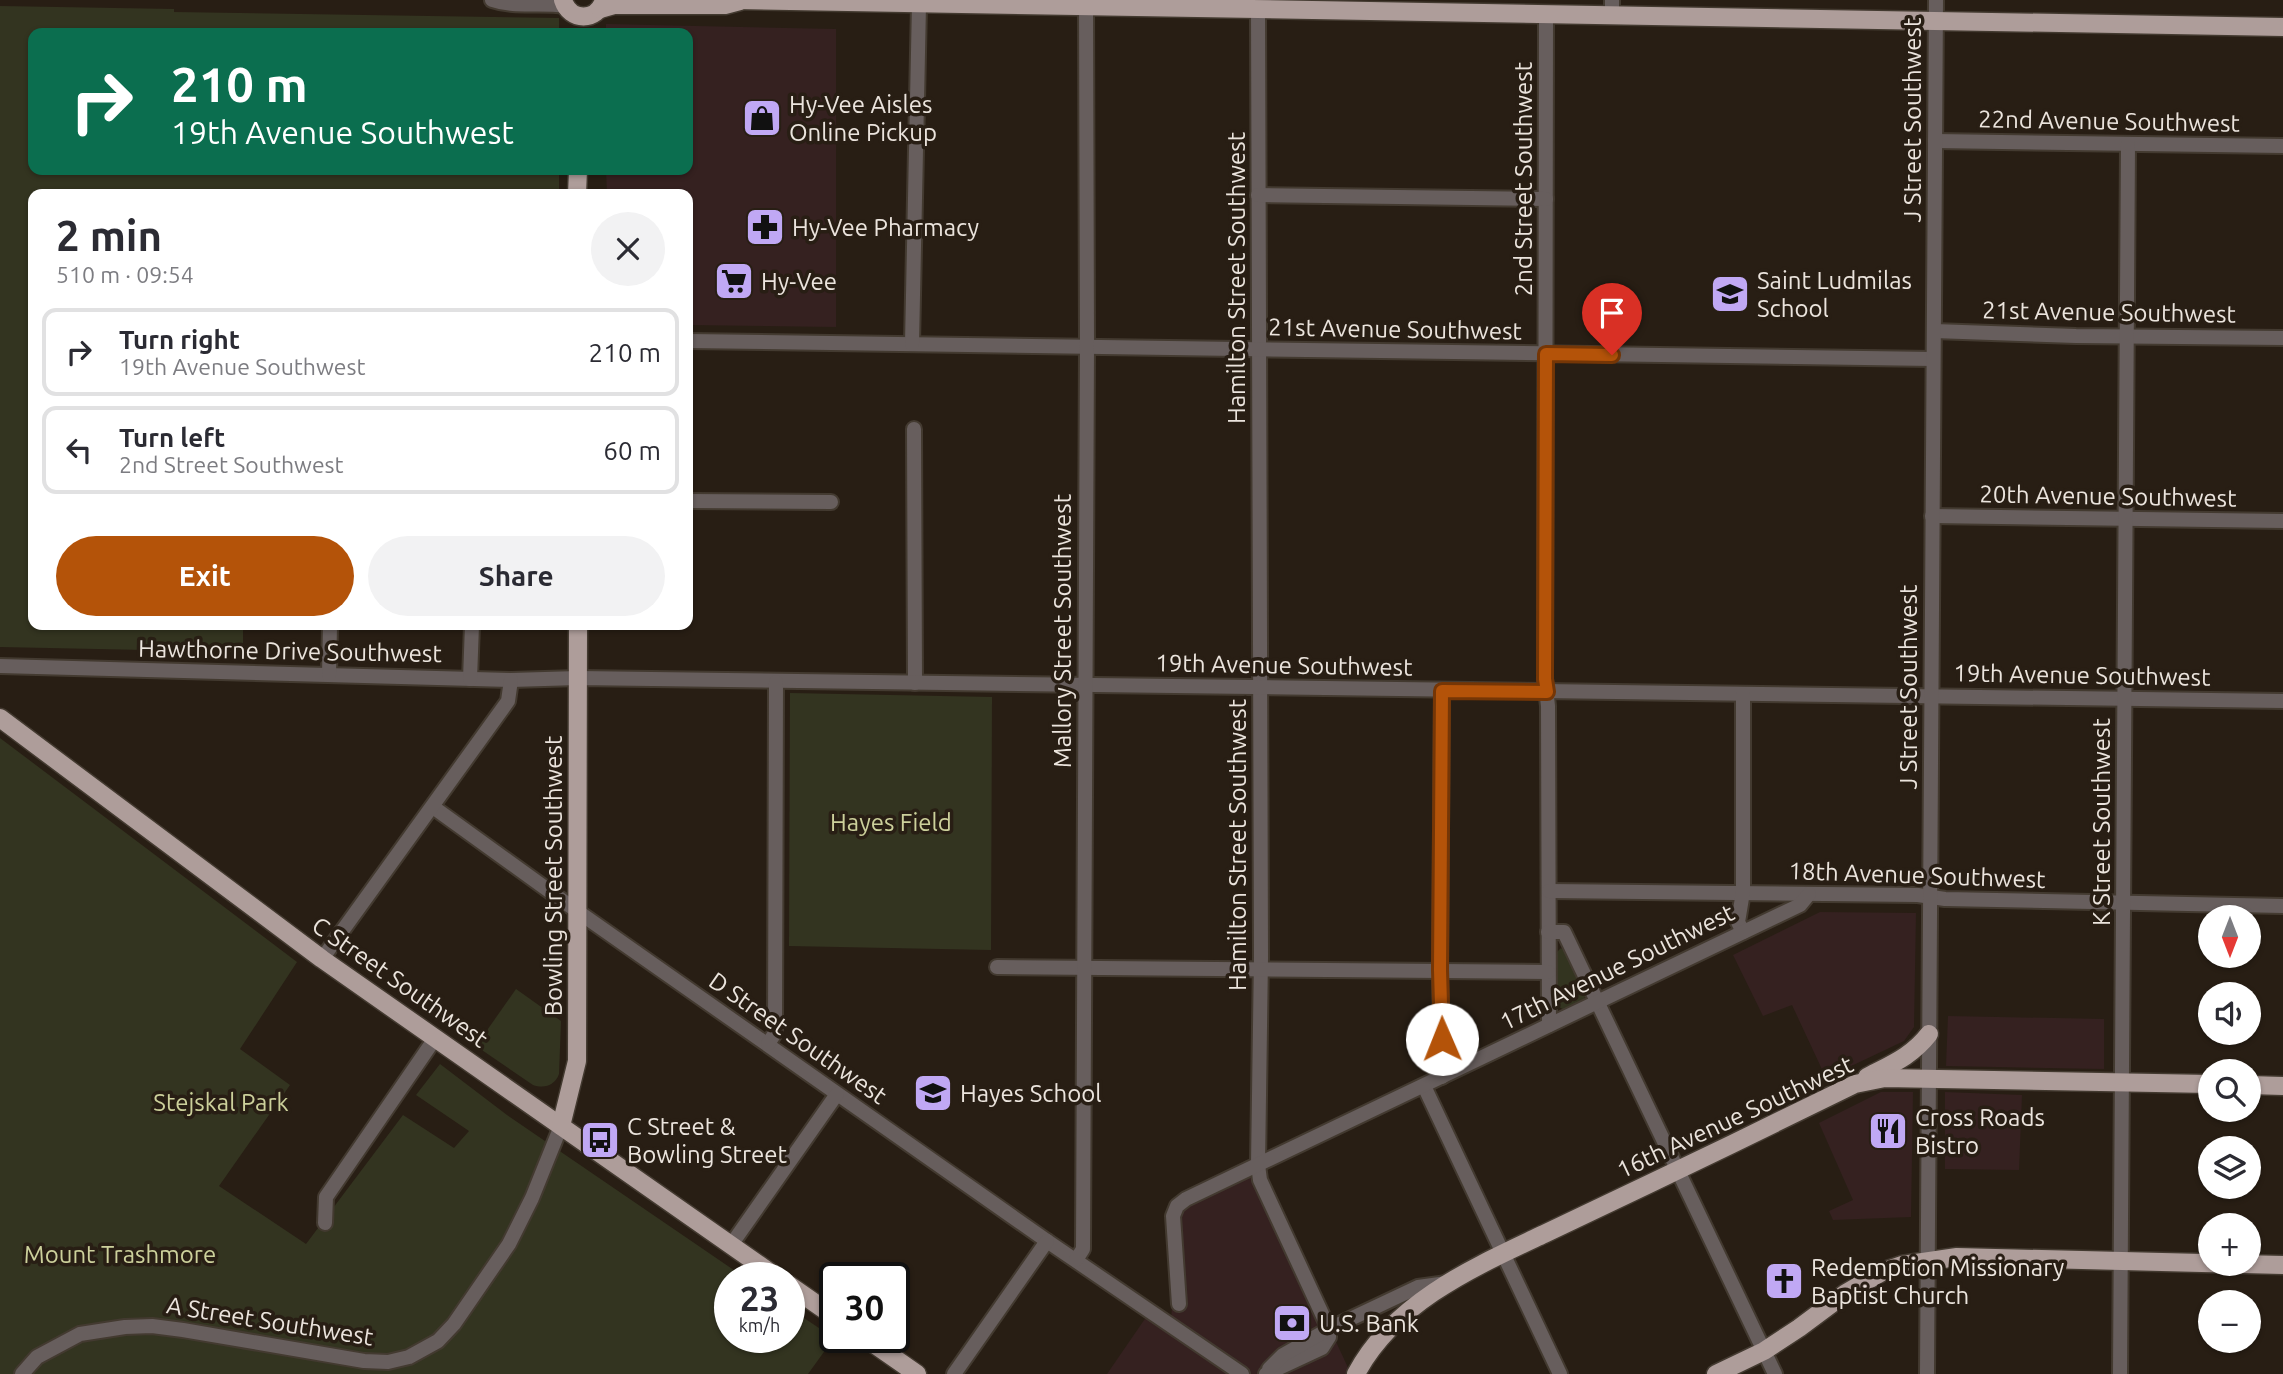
<!DOCTYPE html>
<html lang="en">
<head>
<meta charset="utf-8">
<style>
	body { margin:0; font-family:Ubuntu,sans-serif; background:#f2f2f3; color:#2b2b33; height:100vh; display:flex; flex-direction:column; font-size:26px; white-space:nowrap }
	* { box-sizing:border-box; margin:0 }
	p { font-size:23px; color:#7c7c81 }
	.icon { flex:none; width:38px; height:38px; fill:none; stroke:currentColor; stroke-width:2; stroke-linecap:round; stroke-linejoin:round }
	.map { position:relative; flex:1; overflow:hidden }
	.sheet { position:absolute; left:28px; top:189px; width:665px; height:441px; display:flex; flex-direction:column; background:#fff; border-radius:14px; box-shadow:0 2px 5px #0004 }
	.sheet>* { flex:none }
	.hud { position:absolute; left:28px; top:28px; width:665px; height:147px; border-radius:14px; box-shadow:0 2px 5px #0004; background:#0b6e4f; color:#fff; overflow:hidden }
	.needle { width:46px; rotate:180deg }
	.tools { position:absolute; left:2198px; top:905px; display:grid; gap:14px }
	.tools a { display:grid; place-items:center; width:63px; height:63px; border-radius:50%; background:#fff; box-shadow:0 2px 5px #0004; font-size:35px }
	.speed { position:absolute; left:714px; top:1262px; display:flex; gap:14px; font-size:35px; font-weight:700; text-align:center }
	.speed>* { display:grid; place-content:center; width:91px; height:91px; border-radius:50%; background:#fff; box-shadow:0 2px 5px #0004; line-height:1 }
	.speed small { font-size:18px; font-weight:400 }
	.speed .limit { border:4px solid #111; border-radius:10px; background:#fff; color:#111 }
	.pin { position:absolute; display:grid; place-items:center; width:60px; height:60px; color:#fff; margin:-72px -30px; border-radius:50% 50% 50% 0; rotate:-45deg; box-shadow:0 0 7px #0007 }
	.pin .icon { rotate:45deg }
	.me { position:absolute; width:77px; margin:-38px; rotate:359deg; stroke-linejoin:round; filter:drop-shadow(0 0 5px #0008) }
	.turn { display:flex; align-items:center; gap:24px; height:147px; padding:0 28px; font-size:32px }
	.turn .icon { width:91px; height:91px; stroke-width:2.5 }
	.turn b { display:block; font-size:49px; line-height:60px }
	.round { display:grid; place-items:center; flex:none; width:74px; height:74px; border-radius:37px; background:#f2f2f3 }
	.summary { display:flex; align-items:center; justify-content:space-between; height:119px; padding:0 28px }
	h1 { font-size:42px; font-weight:600; line-height:52px }
	.primary-button { display:flex; gap:14px; margin-top:auto; padding:14px 28px }
	.primary-button a { flex:1; height:80px; border-radius:42px; background:#b45309; color:#fff; font-size:28px; font-weight:600; line-height:80px; text-align:center }
	.primary-button a+a { background:#f2f2f3; color:#2b2b33 }
	ul { padding:0; list-style:none }
	li { display:flex; align-items:center; gap:21px; height:88px; margin:0 14px 10px; padding:0 14px; border:4px solid #e1e1e2; border-radius:14px }
	li div { flex:1 }
	li b { display:block; font-size:26px }
	li em { font-style:normal }
	.map>svg:first-child { display:block }
	.commercial { fill:#352120 }
	.green { fill:#333420 }
	.lines { fill:none; stroke-linecap:round; stroke-linejoin:round }
	.minor-casing { stroke:#433a30; stroke-width:18 }
	.major-casing { stroke:#433a30; stroke-width:21 }
	.minor { stroke:#675e5d; stroke-width:14 }
	.major { stroke:#ae9d9a; stroke-width:18 }
	.route-casing { stroke:#753606; stroke-width:18 }
	.route { stroke:#b45309; stroke-width:12 }
	.labels { text-anchor:middle; dominant-baseline:central; stroke-width:7; stroke-linejoin:round; paint-order:stroke }
	.poi-label { font-size:24px; fill:#ebe4dd; stroke:#281e14; text-anchor:start }
	.street-label { font-size:24px; fill:#ebe4dd; stroke:#281e14 }
	.park-label { font-size:24px; fill:#ccd09b; stroke:#281e14 }
</style>
</head>
<body>
<div class="map">
<svg width="2283" height="1374" viewBox="0 0 2283 1374">
	<rect width="100%" height="100%" fill="#281e14"/>
	<!-- commercial -->
	<g class="commercial">
		<path d="M 606,24 L 836,29 L 836,327 L 688,325 L 688,194 L 607,194 L 606,170 L 688,170 L 688,33 L 606,33 Z"/>
		<path d="M 1820,912 L 1916,913 L 1914,1027 L 1904,1041 L 1826,1078 L 1792,1005 L 1763,1016 L 1733,955 Z"/>
		<path d="M 1948,1016 L 2104,1019 L 2104,1069 L 1946,1066 Z"/>
		<path d="M 1881,1092 L 1913,1092 L 1911,1217 L 1833,1220 L 1829,1211 L 1853,1200 L 1819,1123 Z"/>
		<path d="M 1945,1092 L 2022,1095 L 2019,1170 L 1945,1169 Z"/>
		<path d="M 1255,1168 L 1351,1374 L 1107,1374 L 1151,1310 L 1171,1323 L 1177,1206 Z"/>
	</g>
	<!-- green -->
	<g class="green">
		<path d="M 0,6 L 174,9 L 174,12 L 559,18 L 559,33 L 33,33 L 33,170 L 559,170 L 559,194 L 33,194 L 33,625 L 243,625 L 243,652 L 0,647 Z"/>
		<path d="M 790,693 L 992,697 L 991,950 L 789,946 Z"/>
		<path d="M 0,738 L 297,962 L 240,1049 L 290,1085 L 219,1186 L 306,1244 L 403,1115 L 454,1148 L 469,1131 L 416,1095 L 440,1064 L 507,1115 L 744,1277 L 730,1278 L 730,1337 L 789,1337 L 789,1308 L 834,1338 L 808,1374 L 0,1374 Z"/>
		<path d="M 1561,948 L 1566,952 L 1586,995 L 1583,1001 L 1564,1010 L 1556,1005 L 1556,953 Z"/>
		<path d="M 516,989 L 561,1021 L 559,1074 C 555,1085 545,1089 533,1085 L 476,1046 Z"/>
	</g>
	<g class="lines">
		<!-- minor casing -->
		<g class="minor-casing">
			<g id="minor">
				<path d="M 492,0 C 515,8 541,2 565,6"/>
				<path d="M 1612,0 L 1612,15"/>
				<path d="M 1258,9 L 1261,957 L 1258,1165 L 1260,1180 L 1329,1329 L 1329,1337 L 1322,1348 L 1266,1374"/>
				<path d="M 1546,14 L 1545,679 L 1548,706 L 1549,1025"/>
				<path d="M 1935,141 L 2283,146"/>
				<path d="M 1258,195 L 1546,199"/>
				<path d="M 1934,331 L 2076,336 L 2283,338"/>
				<path d="M 688,341 L 1933,359"/>
				<path d="M 912,344 L 919,4"/>
				<path d="M 914,429 L 915,683"/>
				<path d="M 688,501 L 831,502"/>
				<path d="M 1932,516 L 2283,521"/>
				<path d="M 0,666 L 511,680 L 578,678 L 2283,701"/>
				<path d="M 329,675 L 330,625"/>
				<path d="M 470,679 L 472,625"/>
				<path d="M 1442,691 L 1440,970 L 1442,1077"/>
				<path d="M 433,807 L 577,911 L 1047,1241 L 1242,1374"/>
				<path d="M 1549,891 L 1918,895 L 1945,899 L 2283,906"/>
				<path d="M 1548,932 L 1564,932 L 1775,1374"/>
				<path d="M 1743,932 L 1738,922 L 1743,892 L 1743,695"/>
				<path d="M 322,959 L 508,701 L 511,680"/>
				<path d="M 997,967 L 1548,972"/>
				<path d="M 768,1044 L 775,1033 L 776,682"/>
				<path d="M 1424,1086 L 1560,1374"/>
				<path d="M 325,1223 L 326,1197 L 436,1037"/>
				<path d="M 731,1245 L 837,1094"/>
				<path d="M 1076,1260 L 1083,1249 L 1087,346 L 1086,0"/>
				<path d="M 1179,1304 L 1173,1216 L 1177,1206 L 1186,1199 L 1800,905 L 1809,894"/>
				<path d="M 1269,1369 L 1283,1355 L 1329,1329 L 1418,1287 L 1447,1283"/>
				<path d="M 22,1374 L 37,1357 L 80,1334 L 125,1327 L 152,1326 L 183,1330 L 364,1361 L 388,1362 L 409,1357 L 438,1341 L 454,1324 L 509,1244 L 532,1198 L 561,1126"/>
				<path d="M 954,1374 L 1047,1241"/>
				<path d="M 1927,1374 L 1936,0"/>
				<path d="M 2120,1374 L 2128,144"/>
			</g>
		</g>
		<!-- major casing -->
		<g class="major-casing">
			<g id="major">
				<path d="M 563,0 C 570,22 597,22 604,0"/>
				<path d="M 736,0 L 2283,27"/>
				<path d="M 600,9 L 614,5 L 725,5 L 740,1"/>
				<path d="M 577,194 L 578,170"/>
				<path d="M 0,718 L 322,959 L 778,1278"/>
				<path d="M 1867,1077 C 1892,1064 1912,1056 1929,1034"/>
				<path d="M 2249,1085 L 2283,1086"/>
				<path d="M 561,1126 L 577,1061 L 578,625"/>
				<path d="M 789,1285 L 835,1317"/>
				<path d="M 864,1337 L 917,1374"/>
				<path d="M 1356,1374 C 1394,1302 1474,1267 1544,1234 C 1579,1217 1614,1201 1649,1184 C 1718,1151 1786,1118 1855,1084 L 1885,1078 L 2210,1084"/>
				<path d="M 1716,1374 L 1764,1351 L 1799,1328 L 1846,1293 L 1882,1272 L 1902,1265 L 1957,1257 L 2283,1265"/>
			</g>
		</g>
		<!-- minor -->
		<use href="#minor" class="minor"/>
		<!-- major -->
		<use href="#major" class="major"/>
	</g>
	<g class="lines">
		<!-- route casing -->
		<g class="route-casing">
			<path id="route" d="M 1442,1039 L 1440,970 L 1442,691 L 1547,692 L 1545,679 L 1546,354 L 1612,355"/>
		</g>
		<!-- route -->
		<use href="#route" class="route"/>
	</g>
	<!-- icons -->
	<defs>
		<g id="shop-square" transform="scale(2.0125)"><rect x="-9" y="-9" width="18" height="18" rx="4" fill="#c0a8f4" stroke="#281e14"/><path d="M-5-2.5h2.3a2.7 3.5 0 0 1 5.4 0H5L5.5 6h-11ZM-1.5-2.5h3a1.5 2.3 0 0 0-3 0Z" fill="#111"/></g>
		<g id="pharmacy-square" transform="scale(2.0125)"><rect x="-9" y="-9" width="18" height="18" rx="4" fill="#c0a8f4" stroke="#281e14"/><path d="M-2-6h4v4h4v4h-4v4h-4v-4h-4v-4h4Z" fill="#111"/></g>
		<g id="supermarket-square" transform="scale(2.0125)"><rect x="-9" y="-9" width="18" height="18" rx="4" fill="#c0a8f4" stroke="#281e14"/><path d="M-6-5.5h2.5l.6 2H6L4.5 2H-2.5L-4.4-4H-6ZM-1.5 3.2a1.3 1.3 0 1 0 .1 0ZM3 3.2a1.3 1.3 0 1 0 .1 0Z" fill="#111"/></g>
		<g id="school-square" transform="scale(2.0125)"><rect x="-9" y="-9" width="18" height="18" rx="4" fill="#c0a8f4" stroke="#281e14"/><path d="M0-5L7-2L0 1L-7-2ZM-4 1L0 2.5L4 1V4Q0 6-4 4Z" fill="#111"/></g>
		<g id="restaurant-square" transform="scale(2.0125)"><rect x="-9" y="-9" width="18" height="18" rx="4" fill="#c0a8f4" stroke="#281e14"/><path d="M-5-6h1v4h1v-4h1v4h1v-4h1v5L-1.5 .5V6h-2V.5L-5-1ZM5-6V6H3V1.5H1.5Q1.5-4 5-6Z" fill="#111"/></g>
		<g id="bus-square" transform="scale(2.0125)"><rect x="-9" y="-9" width="18" height="18" rx="4" fill="#c0a8f4" stroke="#281e14"/><path d="M-5-6H5V4H4V6H2V4H-2V6H-4V4H-5ZM-3.5-4V0h7V-4ZM-3.5 1.2v1.5H-2V1.2ZM2 1.2v1.5H3.5V1.2Z" fill="#111"/></g>
		<g id="church-square" transform="scale(2.0125)"><rect x="-9" y="-9" width="18" height="18" rx="4" fill="#c0a8f4" stroke="#281e14"/><path d="M-1.2-6h2.4v3.5h3.3v2.4h-3.3V6h-2.4V-.1h-3.3v-2.4h3.3Z" fill="#111"/></g>
		<g id="bank-square" transform="scale(2.0125)"><rect x="-9" y="-9" width="18" height="18" rx="4" fill="#c0a8f4" stroke="#281e14"/><path d="M-6-4H6V4H-6ZM0-2.3a2.3 2.3 0 1 0 0 4.6a2.3 2.3 0 1 0 0-4.6Z" fill="#111"/></g>
	</defs>
	<g fill-rule="evenodd">
		<use href="#shop-square" x="762" y="118"/>
		<use href="#pharmacy-square" x="765" y="227"/>
		<use href="#supermarket-square" x="734" y="281"/>
		<use href="#school-square" x="1730" y="294"/>
		<use href="#school-square" x="933" y="1093"/>
		<use href="#restaurant-square" x="1888" y="1131"/>
		<use href="#bus-square" x="600" y="1140"/>
		<use href="#church-square" x="1784" y="1281"/>
		<use href="#bank-square" x="1292" y="1323"/>
	</g>
	<g class="labels">
		<!-- poi labels -->
		<g class="poi-label">
			<text x="789" y="104">Hy-Vee Aisles<tspan x="789" dy="28">Online Pickup</tspan></text>
			<text x="792" y="227">Hy-Vee Pharmacy</text>
			<text x="1757" y="280">Saint Ludmilas<tspan x="1757" dy="28">School</tspan></text>
			<text x="761" y="281">Hy-Vee</text>
			<text x="960" y="1093">Hayes School</text>
			<text x="1915" y="1117">Cross Roads<tspan x="1915" dy="28">Bistro</tspan></text>
			<text x="627" y="1126">C Street &amp;<tspan x="627" dy="28">Bowling Street</tspan></text>
			<text x="1811" y="1267">Redemption Missionary<tspan x="1811" dy="28">Baptist Church</tspan></text>
			<text x="1319" y="1323">U.S. Bank</text>
		</g>
		<!-- street labels -->
		<g class="street-label">
			<text transform="translate(1912 120) rotate(-90)">J Street Southwest</text>
			<text transform="translate(2109 121) rotate(1)">22nd Avenue Southwest</text>
			<text transform="translate(1523 179) rotate(-90)">2nd Street Southwest</text>
			<text transform="translate(1236 278) rotate(-90)">Hamilton Street Southwest</text>
			<text transform="translate(2109 312) rotate(1)">21st Avenue Southwest</text>
			<text transform="translate(1395 329) rotate(1)">21st Avenue Southwest</text>
			<text transform="translate(2108 496) rotate(1)">20th Avenue Southwest</text>
			<text transform="translate(1062 631) rotate(-90)">Mallory Street Southwest</text>
			<text transform="translate(290 651) rotate(1)">Hawthorne Drive Southwest</text>
			<text transform="translate(1284 665) rotate(1)">19th Avenue Southwest</text>
			<text transform="translate(2082 675) rotate(1)">19th Avenue Southwest</text>
			<text transform="translate(1908 687) rotate(-90)">J Street Southwest</text>
			<text transform="translate(2101 822) rotate(-90)">K Street Southwest</text>
			<text transform="translate(1237 845) rotate(-90)">Hamilton Street Southwest</text>
			<text transform="translate(1917 875) rotate(2)">18th Avenue Southwest</text>
			<text transform="translate(553 876) rotate(-90)">Bowling Street Southwest</text>
			<text transform="translate(1617 967) rotate(-26)">17th Avenue Southwest</text>
			<text transform="translate(400 982) rotate(35)">C Street Southwest</text>
			<text transform="translate(798 1038) rotate(35)">D Street Southwest</text>
			<text transform="translate(1735 1117) rotate(-25)">16th Avenue Southwest</text>
			<text transform="translate(270 1321) rotate(9)">A Street Southwest</text>
		</g>
		<!-- park labels -->
		<g class="park-label">
			<text x="891" y="822">Hayes Field</text>
			<text x="221" y="1102">Stejskal Park</text>
			<text x="120" y="1254">Mount Trashmore</text>
		</g>
	</g>
</svg>
<div class="tools">
<a><svg class="needle" viewBox="-14 -14 28 28"><path d="M0-13l5 13h-10z" fill="#e53935"/><path d="M0 13l5-13h-10z" fill="#7c7c81"/></svg></a>
<a><svg class="icon" aria-label="sound" viewBox="0 0 24 24"><path d="M4 9h4l5-4v14l-5-4H4zM17 9q2 3 0 6"/></svg></a>
<a><svg class="icon" aria-label="search" viewBox="0 0 24 24"><circle cx="10" cy="10" r="6"/><path d="M15 15l6 6"/></svg></a>
<a><svg class="icon" aria-label="layers" viewBox="0 0 24 24"><path d="M12 4l9 5-9 5-9-5zM3 14l9 5 9-5"/></svg></a>
<a>+</a>
<a>−</a>
</div>
<div class="speed"><div>23<small>km/h</small></div><div class="limit">30</div></div>
<div class="pin" style="left:1612px;top:355px;background:#d93025"><svg class="icon" aria-label="arrive" viewBox="0 0 24 24"><path d="M6 21V4h12l-3 4 3 4H6"/></svg></div>
<svg class="me" style="left:1442px;top:1039px" viewBox="-20 -20 40 40"><circle r="19" fill="#fff"/><path d="M0-13L10 11 0 6-10 11z" fill="#b45309"/></svg>
<div class="hud">
<div class="turn"><svg class="icon" aria-label="right" viewBox="0 0 24 24"><path d="M7 20v-9h11M14 6l5 5-5 5"/></svg><div><b>210 m</b>19th Avenue Southwest</div></div>
</div>
<section class="sheet">
<div class="summary"><div><h1>2 min</h1><p>510 m · 09:54</p></div><a class="round"><svg class="icon" aria-label="close" viewBox="0 0 24 24"><path d="M6 6l12 12M18 6L6 18"/></svg></a></div>
<ul>
<li><svg class="icon" aria-label="right" viewBox="0 0 24 24"><path d="M7 20v-9h11M14 6l5 5-5 5"/></svg><div><b>Turn right</b><p>19th Avenue Southwest</p></div><em>210 m</em></li>
<li><svg class="icon" aria-label="left" viewBox="0 0 24 24"><path d="M17 20v-9H6M10 6l-5 5 5 5"/></svg><div><b>Turn left</b><p>2nd Street Southwest</p></div><em>60 m</em></li>
</ul>
<div class="primary-button"><a>Exit</a><a>Share</a></div>
</section>
</div>
</body>
</html>
